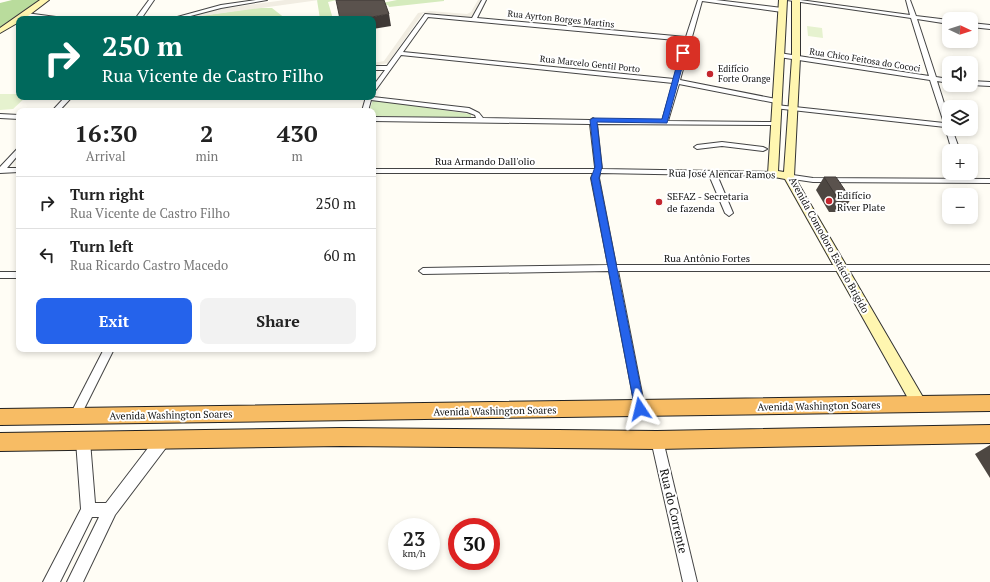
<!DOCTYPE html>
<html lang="en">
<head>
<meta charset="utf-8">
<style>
	body { margin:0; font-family:"PT Serif",serif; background:#f2f2f2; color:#222; height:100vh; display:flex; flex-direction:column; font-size:15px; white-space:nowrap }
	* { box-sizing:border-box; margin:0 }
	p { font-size:13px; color:#767676 }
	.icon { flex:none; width:22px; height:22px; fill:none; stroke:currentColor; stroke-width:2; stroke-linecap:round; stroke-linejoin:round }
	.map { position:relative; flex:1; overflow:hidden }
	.side { position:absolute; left:16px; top:108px; width:360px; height:244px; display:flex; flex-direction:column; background:#fff; border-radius:8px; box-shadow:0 2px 6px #0003 }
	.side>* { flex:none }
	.banner { position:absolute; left:16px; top:16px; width:360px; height:84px; border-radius:8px; box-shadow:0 2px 6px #0003; background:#00695c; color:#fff; overflow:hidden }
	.needle { width:26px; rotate:94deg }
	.fabs { position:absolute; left:942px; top:12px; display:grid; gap:8px }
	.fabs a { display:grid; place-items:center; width:36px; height:36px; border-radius:8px; background:#fff; box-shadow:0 2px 6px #0003; font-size:20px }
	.speed { position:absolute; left:388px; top:518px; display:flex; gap:8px; font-size:20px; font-weight:700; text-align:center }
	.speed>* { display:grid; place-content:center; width:52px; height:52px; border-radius:50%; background:#fff; box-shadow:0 2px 6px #0003; line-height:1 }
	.speed small { font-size:10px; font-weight:400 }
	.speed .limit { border:6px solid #d22; background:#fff; color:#111 }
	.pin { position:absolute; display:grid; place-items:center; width:34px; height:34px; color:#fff; margin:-17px; border-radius:8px; box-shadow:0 2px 6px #0006 }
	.me { position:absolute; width:44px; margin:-22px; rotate:350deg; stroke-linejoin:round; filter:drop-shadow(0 0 3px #0008) }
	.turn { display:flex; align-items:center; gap:14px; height:84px; padding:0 20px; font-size:18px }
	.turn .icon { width:52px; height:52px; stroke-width:2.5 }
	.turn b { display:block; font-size:28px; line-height:34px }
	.eta { display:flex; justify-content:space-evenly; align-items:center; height:68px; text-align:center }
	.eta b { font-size:24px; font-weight:600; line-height:28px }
	.button { display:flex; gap:8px; margin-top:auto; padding:8px 20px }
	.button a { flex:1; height:46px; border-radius:8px; background:#2563eb; color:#fff; font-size:16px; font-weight:600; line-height:46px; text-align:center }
	.button a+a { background:#f2f2f2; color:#222 }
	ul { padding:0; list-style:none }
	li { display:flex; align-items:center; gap:12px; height:52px; padding:0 20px; border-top:1px solid #e0e0e0 }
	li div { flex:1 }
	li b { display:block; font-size:15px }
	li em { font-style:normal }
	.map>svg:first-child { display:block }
	.green { fill:#d5ebbd }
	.forest { fill:#b9dc9c }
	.pitch { fill:#e6f2cf }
	.plaza { fill:#f1ede2 }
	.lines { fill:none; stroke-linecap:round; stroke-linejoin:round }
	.minor-casing { stroke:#444; stroke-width:2 }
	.tertiary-casing { stroke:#444; stroke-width:2 }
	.secondary-casing { stroke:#333; stroke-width:2 }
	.trunk-casing { stroke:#222; stroke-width:2 }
	.minor { fill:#fff; fill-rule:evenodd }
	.tertiary { fill:#fff; fill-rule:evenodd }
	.secondary { fill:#fff6b0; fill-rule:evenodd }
	.trunk { fill:#f7bc64; fill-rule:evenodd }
	.wall { fill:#4d4742 }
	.shaded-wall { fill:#3f3936 }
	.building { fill:#5a524d; stroke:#3f3936 }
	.route { fill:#2563eb; stroke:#184099 }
	.poi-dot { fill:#c4262e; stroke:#fff; stroke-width:1.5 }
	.labels { text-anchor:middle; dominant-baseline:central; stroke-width:4; stroke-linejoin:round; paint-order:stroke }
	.far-street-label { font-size:9px; fill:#111; stroke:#fff }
	.far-poi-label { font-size:9px; fill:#111; stroke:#fff; text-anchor:start }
	.street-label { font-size:10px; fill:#111; stroke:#fff }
	.poi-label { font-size:10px; fill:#111; stroke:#fff; text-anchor:start }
	.near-street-label { font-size:12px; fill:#111; stroke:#fff }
</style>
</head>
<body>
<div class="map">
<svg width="990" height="582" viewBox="0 0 990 582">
	<rect width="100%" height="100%" fill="#fffdf5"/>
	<!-- green -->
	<g class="green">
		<path d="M 317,0 L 337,0 L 328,2 L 333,19 L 320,19 Z"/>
		<path d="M 397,0 L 444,0 L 444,1 L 389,7 L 388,5 L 383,5 L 382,3 Z"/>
		<path d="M 255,8 L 272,8 L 286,19 L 189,19 L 200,16 Z"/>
		<path d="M 373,100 L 471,114 L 471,118 L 373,116 L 373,111 L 369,111 Z"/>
	</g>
	<!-- forest -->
	<path class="forest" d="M 12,0 L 39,0 L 0,27 L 0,3 Z"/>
	<!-- pitch -->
	<g class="pitch">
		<path d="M 807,26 L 822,28 L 823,38 L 808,36 Z"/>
		<path d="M 0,94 L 19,94 L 19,97 L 26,97 L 13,109 L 0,110 Z"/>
	</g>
	<!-- plaza -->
	<g class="plaza">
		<path d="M 285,0 L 319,0 L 180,19 L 213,10 Z"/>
		<path d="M 478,0 L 483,0 L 474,15 L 470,17 L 423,13 L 388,63 L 373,66 L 373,63 L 384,61 L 418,13 L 430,11 L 467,14 L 471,12 Z"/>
	</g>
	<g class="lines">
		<!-- minor casing -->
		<g class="minor-casing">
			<g id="minor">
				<path d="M 149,0 L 154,0 L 141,19 L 135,19 Z"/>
				<path d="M 256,0 L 267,0 L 221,8 L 179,19 L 170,19 L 221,5 Z"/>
				<path d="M 482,0 L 486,0 L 477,18 L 686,37 L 698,0 L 716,0 L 782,8 L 785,10 L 782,12 L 702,1 L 680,80 L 776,99 L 779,101 L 776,103 L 679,84 L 668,121 L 775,122 L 777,123 L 777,125 L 597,124 L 602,169 L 773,172 L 777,174 L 773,176 L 717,175 L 733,213 L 729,216 L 725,213 L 709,175 L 600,173 L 599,178 L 616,265 L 990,265 L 990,271 L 618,271 L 645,409 L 644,412 L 640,414 L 636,412 L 609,271 L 423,274 L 419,271 L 423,268 L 608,265 L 591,178 L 593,173 L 373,173 L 373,169 L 595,169 L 595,167 L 590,124 L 373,121 L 373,117 L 476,118 L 475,115 L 467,112 L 371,100 L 368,111 L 362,111 L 366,97 L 373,97 L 469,108 L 479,113 L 483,118 L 590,120 L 593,118 L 596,120 L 662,121 L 673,83 L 401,55 L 375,91 L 373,92 L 373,86 L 385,70 L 373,70 L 373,66 L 387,66 L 425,14 L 472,18 ZM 428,17 L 686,41 L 674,79 L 403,52 Z"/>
				<path d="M 787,0 L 800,0 L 910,15 L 906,0 L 910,0 L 916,16 L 949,20 L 949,24 L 917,19 L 936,77 L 949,79 L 949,83 L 937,81 L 949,119 L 949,129 L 952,129 L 960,151 L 952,151 L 945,127 L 774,108 L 774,106 L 776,105 L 944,123 L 930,80 L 779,57 L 776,55 L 779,53 L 929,76 L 911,18 Z"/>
				<path d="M 26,13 L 56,17 L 59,19 L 44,19 L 24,16 L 23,15 Z"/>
				<path d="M 971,23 L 990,25 L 990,29 L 971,27 Z"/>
				<path d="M 971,81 L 990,82 L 990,86 L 971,85 Z"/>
				<path d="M 65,97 L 72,97 L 59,111 L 52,111 Z"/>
				<path d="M 0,114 L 19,115 L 19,119 L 0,118 Z"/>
				<path d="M 722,142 L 763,147 L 767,149 L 763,151 L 722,146 L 697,149 L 694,147 L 697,145 Z"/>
				<path d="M 19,148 L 19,154 L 7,168 L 19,168 L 19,172 L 0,173 L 0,167 L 17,149 Z"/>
				<path d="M 786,174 L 813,178 L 990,179 L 990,183 L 813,182 L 786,178 Z"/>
				<rect x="0" y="272" width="19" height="6"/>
				<path d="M 104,349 L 114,349 L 79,419 L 75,421 L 71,419 L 70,416 L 71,413 Z"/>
				<path d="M 657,435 L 661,436 L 663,440 L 697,582 L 683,582 L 651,440 L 653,436 Z"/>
			</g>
		</g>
		<!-- tertiary casing -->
		<g class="tertiary-casing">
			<path id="tertiary" d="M 163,434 L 168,435 L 170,440 L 168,445 L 115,515 L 83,582 L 67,582 L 99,517 L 92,517 L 60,582 L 43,582 L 81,509 L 76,441 L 78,436 L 83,435 L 88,436 L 90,441 L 95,503 L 106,503 L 158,435 Z"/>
		</g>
		<!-- secondary casing -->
		<g class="secondary-casing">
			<g id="secondary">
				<path d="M 40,0 L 49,0 L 24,19 L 19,19 L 19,22 L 0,33 L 0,28 Z"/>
				<path d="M 779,0 L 787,0 L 778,171 L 784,172 L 792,58 L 792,0 L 800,0 L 800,58 L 794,176 L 924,399 L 927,404 L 924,409 L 919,411 L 914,409 L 785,179 L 769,176 L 768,174 Z"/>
			</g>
		</g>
		<!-- trunk casing -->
		<g class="trunk-casing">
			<g id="trunk">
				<path d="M 990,395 L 990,411 L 0,425 L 0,409 Z"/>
				<path d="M 990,425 L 990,443 L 657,449 L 341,446 L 0,451 L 0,433 L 341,428 L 657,431 Z"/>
			</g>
		</g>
		<!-- minor -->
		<use href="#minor" class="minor"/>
		<!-- tertiary -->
		<use href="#tertiary" class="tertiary"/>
		<!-- secondary -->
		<use href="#secondary" class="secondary"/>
		<!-- trunk -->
		<use href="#trunk" class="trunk"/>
	</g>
	<!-- wall -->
	<g class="wall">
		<path d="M 824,177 L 851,199 L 842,212 L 829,212 L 816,190 Z"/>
		<path d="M 990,445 L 990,478 L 975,454 Z"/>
	</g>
	<!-- shaded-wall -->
	<path class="shaded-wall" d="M 389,14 L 391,26 L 373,29 L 373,19 L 360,19 Z"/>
	<!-- building -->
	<g class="building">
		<path d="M 336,0 L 384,0 L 389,14 L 360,19 L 340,19 Z"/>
		<path d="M 824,177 L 836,177 L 851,199 L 838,199 Z"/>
	</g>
	<!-- route -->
	<path class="route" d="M 683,51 L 686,53 L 667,123 L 597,122 L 602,167 L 599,178 L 645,409 L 644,412 L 640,414 L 636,412 L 635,409 L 591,178 L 595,167 L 590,120 L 593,118 L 662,119 L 680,53 Z"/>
	<!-- markers -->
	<g class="poi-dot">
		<circle cx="710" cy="74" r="4"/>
		<circle cx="829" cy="201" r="4"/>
		<circle cx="659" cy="202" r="4"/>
	</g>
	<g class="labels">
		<!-- far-street labels -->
		<g class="far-street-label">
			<text transform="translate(561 19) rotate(6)">Rua Ayrton Borges Martins</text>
			<text transform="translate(865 60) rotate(9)">Rua Chico Feitosa do Cococi</text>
			<text transform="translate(590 64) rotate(6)">Rua Marcelo Gentil Porto</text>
		</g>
		<!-- far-poi labels -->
		<g class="far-poi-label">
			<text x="718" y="69">Edifício<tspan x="718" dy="10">Forte Orange</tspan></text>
		</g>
		<!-- street labels -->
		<g class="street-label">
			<text x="485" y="161">Rua Armando Dall'olio</text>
			<text transform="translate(722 174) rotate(1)">Rua José Alencar Ramos</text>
			<text transform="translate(829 245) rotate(61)">Avenida Comodoro Estácio Brigido</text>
			<text x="707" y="258">Rua Antônio Fortes</text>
			<text transform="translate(819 406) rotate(-1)">Avenida Washington Soares</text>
			<text transform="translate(495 411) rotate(-1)">Avenida Washington Soares</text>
			<text transform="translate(171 415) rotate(-1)">Avenida Washington Soares</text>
		</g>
		<!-- poi labels -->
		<g class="poi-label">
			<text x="837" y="195">Edifício<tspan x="837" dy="12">River Plate</tspan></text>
			<text x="667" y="196">SEFAZ - Secretaria<tspan x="667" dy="12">de fazenda</tspan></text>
		</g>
		<!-- near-street labels -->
		<g class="near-street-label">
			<text transform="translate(674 511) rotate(77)">Rua do Corrente</text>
		</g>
	</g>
</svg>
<div class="fabs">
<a><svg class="needle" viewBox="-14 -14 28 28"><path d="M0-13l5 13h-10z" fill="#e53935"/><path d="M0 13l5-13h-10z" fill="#767676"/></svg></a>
<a><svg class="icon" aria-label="sound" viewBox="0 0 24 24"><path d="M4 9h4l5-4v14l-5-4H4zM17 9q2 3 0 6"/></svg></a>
<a><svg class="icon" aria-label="layers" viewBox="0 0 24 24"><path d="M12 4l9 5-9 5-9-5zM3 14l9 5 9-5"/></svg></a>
<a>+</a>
<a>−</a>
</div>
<div class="speed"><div>23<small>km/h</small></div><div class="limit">30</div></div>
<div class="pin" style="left:683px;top:53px;background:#d93025"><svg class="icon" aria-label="arrive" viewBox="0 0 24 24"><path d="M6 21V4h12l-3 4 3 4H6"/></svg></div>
<svg class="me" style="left:640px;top:409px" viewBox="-20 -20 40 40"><path d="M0-17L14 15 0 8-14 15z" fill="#2563eb" stroke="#fff" stroke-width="4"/></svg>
<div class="banner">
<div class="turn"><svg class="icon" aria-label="right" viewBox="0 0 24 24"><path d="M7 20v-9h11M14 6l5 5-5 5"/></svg><div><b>250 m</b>Rua Vicente de Castro Filho</div></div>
</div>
<section class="side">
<div class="eta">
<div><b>16:30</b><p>Arrival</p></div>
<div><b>2</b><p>min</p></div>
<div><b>430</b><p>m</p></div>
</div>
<ul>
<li><svg class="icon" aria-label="right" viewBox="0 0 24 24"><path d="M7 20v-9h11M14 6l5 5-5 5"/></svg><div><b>Turn right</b><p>Rua Vicente de Castro Filho</p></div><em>250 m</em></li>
<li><svg class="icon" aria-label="left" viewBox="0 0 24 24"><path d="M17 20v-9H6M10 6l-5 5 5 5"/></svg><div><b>Turn left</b><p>Rua Ricardo Castro Macedo</p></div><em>60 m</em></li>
</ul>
<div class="button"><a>Exit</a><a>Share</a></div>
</section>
</div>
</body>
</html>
